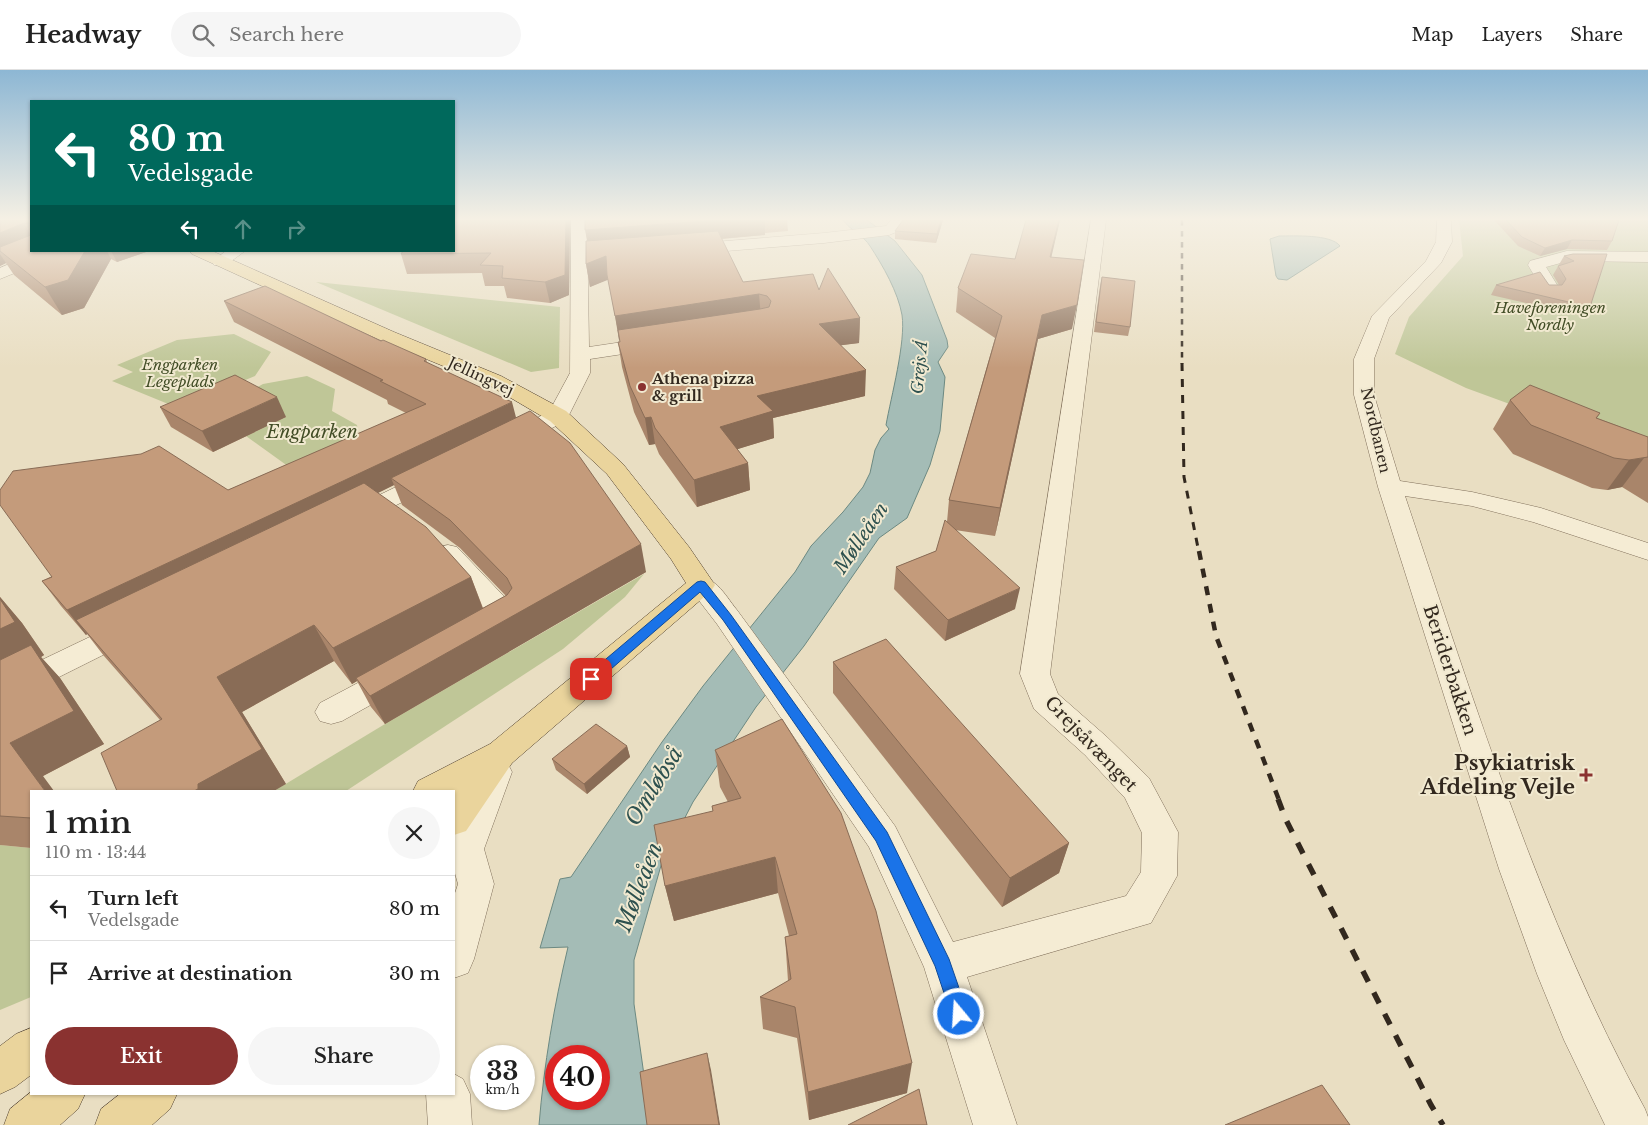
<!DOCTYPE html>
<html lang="en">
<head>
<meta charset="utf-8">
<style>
	body { margin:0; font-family:"Libre Baskerville",serif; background:#f6f6f6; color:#222; height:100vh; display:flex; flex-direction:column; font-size:19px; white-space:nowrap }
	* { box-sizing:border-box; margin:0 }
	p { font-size:16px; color:#767676 }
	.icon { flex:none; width:28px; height:28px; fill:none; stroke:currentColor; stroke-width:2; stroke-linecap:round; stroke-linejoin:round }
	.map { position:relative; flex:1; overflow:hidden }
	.sheet { position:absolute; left:30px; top:720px; width:425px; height:305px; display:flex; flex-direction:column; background:#fff; border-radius:0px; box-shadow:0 1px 4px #0004 }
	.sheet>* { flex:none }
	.hud { position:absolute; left:30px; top:30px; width:425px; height:152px; border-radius:0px; box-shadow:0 1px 4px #0004; background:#00695c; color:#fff; overflow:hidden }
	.speed { position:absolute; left:470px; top:975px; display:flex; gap:10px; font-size:25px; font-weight:700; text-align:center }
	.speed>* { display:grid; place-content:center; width:65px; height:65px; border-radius:50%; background:#fff; box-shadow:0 1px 4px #0004; line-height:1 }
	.speed small { font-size:12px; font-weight:400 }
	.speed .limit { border:8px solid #d22; background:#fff; color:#111 }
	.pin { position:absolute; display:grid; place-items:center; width:42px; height:42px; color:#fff; margin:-21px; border-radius:10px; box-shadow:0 2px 8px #0006 }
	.me { position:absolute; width:55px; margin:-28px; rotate:342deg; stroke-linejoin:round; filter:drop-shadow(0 0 4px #0008) }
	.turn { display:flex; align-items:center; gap:18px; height:105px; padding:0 15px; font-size:22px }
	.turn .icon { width:65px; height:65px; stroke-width:2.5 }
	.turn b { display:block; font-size:35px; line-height:42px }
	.lanes { display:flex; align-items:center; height:48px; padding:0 15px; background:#0003; justify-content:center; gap:25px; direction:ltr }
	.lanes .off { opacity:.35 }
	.round { display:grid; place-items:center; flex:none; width:52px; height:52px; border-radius:26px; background:#f6f6f6 }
	.head { display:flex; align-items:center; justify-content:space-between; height:85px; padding:0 15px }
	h1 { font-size:30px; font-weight:600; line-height:38px }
	.cta { display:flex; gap:10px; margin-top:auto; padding:10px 15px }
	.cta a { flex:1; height:58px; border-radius:30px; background:#8a3230; color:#fff; font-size:20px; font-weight:600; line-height:58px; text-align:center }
	.cta a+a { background:#f6f6f6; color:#222 }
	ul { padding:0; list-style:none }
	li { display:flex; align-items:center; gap:15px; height:65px; padding:0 15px; border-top:1px solid #e0e0e0 }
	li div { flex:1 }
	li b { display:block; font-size:19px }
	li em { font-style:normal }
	header { display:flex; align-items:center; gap:30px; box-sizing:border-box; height:70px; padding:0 25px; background:#fff; border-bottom:1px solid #e0e0e0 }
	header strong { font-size:24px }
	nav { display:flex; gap:28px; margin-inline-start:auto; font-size:18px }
	.search { width:350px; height:45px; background:#f6f6f6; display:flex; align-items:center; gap:12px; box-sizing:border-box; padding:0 18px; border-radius:28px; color:#767676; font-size:19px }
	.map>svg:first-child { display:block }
	.green { fill:#bfc697 }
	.water { fill:#a4bcb6; stroke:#6c8982; fill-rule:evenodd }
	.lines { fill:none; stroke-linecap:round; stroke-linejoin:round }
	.minor-casing { stroke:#81705b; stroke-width:1 }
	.major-casing { stroke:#4f3f2f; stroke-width:1 }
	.minor { fill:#f5ecd4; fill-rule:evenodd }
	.major { fill:#ead49c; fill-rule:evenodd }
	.rail-far3 { stroke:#32281e; stroke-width:2.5; stroke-dasharray:5.5 5.5; stroke-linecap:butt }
	.rail-far2 { stroke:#32281e; stroke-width:3; stroke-dasharray:8 8; stroke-linecap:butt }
	.rail-far1 { stroke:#32281e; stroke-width:4.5; stroke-dasharray:9 9; stroke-linecap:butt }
	.rail { stroke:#32281e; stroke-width:5.5; stroke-dasharray:12 12; stroke-linecap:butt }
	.wall { fill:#a9856a; fill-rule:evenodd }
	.shaded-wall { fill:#896c56 }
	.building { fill:#c49b7b; stroke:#896c56 }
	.route { fill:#1a73e8; stroke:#114b97 }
	.poi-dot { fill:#8a3230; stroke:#f1e9d0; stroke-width:2 }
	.labels { text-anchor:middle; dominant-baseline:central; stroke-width:4; stroke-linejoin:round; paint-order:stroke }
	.far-park-label { font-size:15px; font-style:italic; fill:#424d26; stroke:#f1e9d0 }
	.far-street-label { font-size:15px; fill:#32281e; stroke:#f1e9d0 }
	.far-poi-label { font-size:15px; font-weight:bold; fill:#32281e; stroke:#f1e9d0; text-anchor:start }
	.far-water-label { font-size:16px; font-style:italic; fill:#2e514f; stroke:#f1e9d0 }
	.park-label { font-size:18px; font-style:italic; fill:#424d26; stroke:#f1e9d0 }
	.street-label { font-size:18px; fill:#32281e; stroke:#f1e9d0 }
	.water-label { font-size:19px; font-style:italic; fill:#2e514f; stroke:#f1e9d0 }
	.near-poi-label { font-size:21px; font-weight:bold; fill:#32281e; stroke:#f1e9d0; text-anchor:end }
	.near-water-label { font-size:22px; font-style:italic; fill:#2e514f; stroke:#f1e9d0 }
</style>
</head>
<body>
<header>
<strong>Headway</strong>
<div class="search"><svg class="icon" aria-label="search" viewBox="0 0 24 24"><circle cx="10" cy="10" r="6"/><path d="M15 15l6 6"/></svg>Search here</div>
<nav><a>Map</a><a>Layers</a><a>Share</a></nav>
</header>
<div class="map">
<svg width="1648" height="1055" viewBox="0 0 1648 1055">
	<rect width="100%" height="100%" fill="#e9dec2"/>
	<!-- green -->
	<g class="green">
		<path d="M 1459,150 L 1648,150 L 1648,385 L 1466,318 L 1395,284 L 1409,247 L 1463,186 Z"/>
		<path d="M 316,212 L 560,237 L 559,298 L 531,302 Z"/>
		<path d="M 234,264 L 271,282 L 255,306 L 178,338 L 112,311 L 133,302 L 117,295 L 177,270 Z"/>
		<path d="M 307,306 L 335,319 L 332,341 L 357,355 L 359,370 L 296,402 L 246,366 L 286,347 L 245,324 L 263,314 Z"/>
		<path d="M 644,504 L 625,527 L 563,579 L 346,721 L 274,721 L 385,654 Z"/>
		<path d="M 0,775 L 31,778 L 31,927 L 0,940 Z"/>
	</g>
	<!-- water -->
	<g class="water">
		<path d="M 843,150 L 867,150 L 895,171 L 922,205 L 947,270 L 948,277 L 938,292 L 945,307 L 940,361 L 930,395 L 907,448 L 879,468 L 804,576 L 756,637 L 693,732 L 662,792 L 634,890 L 634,934 L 651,1055 L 539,1055 C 544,994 554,936 568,877 L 540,878 L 560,809 L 571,807 L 662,672 L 703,616 L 795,502 L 811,476 L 843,442 L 863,417 L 870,403 L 875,380 L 881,368 L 889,359 L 886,355 C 891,327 906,272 902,245 C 898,222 883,196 870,176 C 864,166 850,160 843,150 ZM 556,986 L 599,986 L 599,1029 L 556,1029 Z"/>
		<path d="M 1279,166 C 1294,166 1331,164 1340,176 L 1287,210 L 1278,209 L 1276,206 L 1270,169 Z"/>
	</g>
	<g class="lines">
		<!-- minor casing -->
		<g class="minor-casing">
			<g id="minor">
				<path d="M 571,150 L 587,150 L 589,277 L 656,267 L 663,269 L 666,273 L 663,277 L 656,279 L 590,289 L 590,303 L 566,351 L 520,374 L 512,376 L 504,374 L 501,369 L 504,364 L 549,342 L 570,303 Z"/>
				<path d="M 891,150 L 906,150 L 899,161 L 889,165 L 824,173 L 689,184 L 683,182 L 681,179 L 683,176 L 689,174 L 824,163 L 886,156 Z"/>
				<path d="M 1091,150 L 1106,150 L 1050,604 L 1058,624 L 1107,667 L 1149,708 L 1178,762 L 1177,806 L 1151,853 L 967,907 L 1017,1055 L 973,1055 L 924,897 L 869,777 L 717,554 L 687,515 L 691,509 C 714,502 724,524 737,540 L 895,756 L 953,872 L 1126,826 L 1141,802 L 1142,763 L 1125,728 L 1085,685 L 1034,639 L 1020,604 Z"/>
				<path d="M 1437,150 L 1451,150 L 1452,172 L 1441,193 L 1389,248 L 1374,289 L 1374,325 L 1400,411 L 1472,422 L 1541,438 L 1648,473 L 1648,490 L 1533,452 L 1472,436 L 1405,426 C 1475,634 1540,846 1645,1039 L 1648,1047 L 1648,1055 L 1605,1055 L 1564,970 L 1537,904 L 1499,799 L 1378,417 L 1354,325 L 1354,289 L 1372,246 L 1426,191 L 1436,172 Z"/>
				<path d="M 40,181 L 63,181 L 61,184 L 0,209 L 0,198 Z"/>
				<path d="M 226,181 L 245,181 L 226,195 L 214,195 L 212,192 Z"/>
				<path d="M 1567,181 L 1648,182 L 1648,192 L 1568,191 L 1546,197 L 1559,218 L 1556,222 L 1550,223 L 1544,222 L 1528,195 L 1530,191 Z"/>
				<path d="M 431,402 L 439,404 L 443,409 L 439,414 L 364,451 L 355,454 L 346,451 L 343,446 L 346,441 L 423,404 Z"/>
				<path d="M 448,475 L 457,477 L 515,538 L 519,545 C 511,559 492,567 477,562 L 473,555 L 477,548 L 487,543 L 435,483 L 439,477 Z"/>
				<path d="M 131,549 L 141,552 L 145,559 L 141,566 L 11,631 L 0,635 L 0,610 L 121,552 Z"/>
				<path d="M 397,595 L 408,598 L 412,606 L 408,614 L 342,651 L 331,654 L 320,651 L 315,642 L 320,633 L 386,598 Z"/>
				<path d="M 495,688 L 507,692 L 512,702 L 484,779 L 494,814 L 474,889 L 468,903 L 454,908 L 454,826 L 458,814 L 454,800 L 454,765 L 483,692 Z"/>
				<path d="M 454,1004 L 463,1009 L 470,1024 L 472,1055 L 428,1055 L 426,1024 L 454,1024 Z"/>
			</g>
		</g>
		<!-- major casing -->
		<g class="major-casing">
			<g id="major">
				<path d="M 190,181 L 212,181 L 394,262 L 501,306 L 566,341 L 623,394 L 689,477 L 715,515 L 711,521 L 512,693 L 466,761 L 454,765 L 454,721 L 413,721 L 418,711 L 490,674 L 686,513 L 671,489 L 607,404 L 550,351 L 487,314 L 380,270 L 192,184 Z"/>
				<path d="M 31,958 L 31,1005 L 15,1017 L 0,1024 L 0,976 L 16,964 Z"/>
				<path d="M 31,1022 L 31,1024 L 85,1024 L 78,1039 L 60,1055 L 4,1055 L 10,1039 Z"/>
				<path d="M 120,1024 L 177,1024 L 170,1039 L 152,1055 L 95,1055 L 101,1039 Z"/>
			</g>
		</g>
		<!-- minor -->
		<use href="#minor" class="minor"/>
		<!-- major -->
		<use href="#major" class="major"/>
		<!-- rail-far3 -->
		<path class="rail-far3" d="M 1182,150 L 1182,294"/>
		<!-- rail-far2 -->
		<path class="rail-far2" d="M 1182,293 L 1184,407 L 1199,483"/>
		<!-- rail-far1 -->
		<path class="rail-far1" d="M 1199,481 L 1216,566 L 1279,730"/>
		<!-- rail -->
		<path class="rail" d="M 1278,729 L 1286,750 L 1431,1035 L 1443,1055"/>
	</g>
	<!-- wall -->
	<g class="wall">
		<path d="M 0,150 L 31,150 L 31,181 L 149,181 L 117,192 L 111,189 L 84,238 L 62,245 L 14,205 L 6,193 L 0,196 Z"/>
		<path d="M 570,150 L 569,225 L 550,233 L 507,228 L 504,216 L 485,216 L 482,203 L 407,204 L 401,184 Z"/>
		<path d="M 585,150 L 787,150 L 788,161 L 765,163 L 765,165 L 722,169 L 743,212 L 819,220 L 860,248 L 859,273 L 841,275 L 865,326 L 773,348 L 774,368 L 737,379 L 748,393 L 750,420 L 697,437 L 659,384 L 655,374 L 649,375 L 634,342 L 622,297 L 618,272 L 620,272 L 608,209 L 590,217 L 586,194 L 587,171 Z"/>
		<path d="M 943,150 L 936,173 L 895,169 L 895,161 Z"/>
		<path d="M 1026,150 L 1060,150 L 1051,187 L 1072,259 L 1038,269 L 995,466 L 955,460 L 1015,539 L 945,571 L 894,519 L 896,497 L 936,481 L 947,452 L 949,430 L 995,268 L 956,242 L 958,218 L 1015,189 Z"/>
		<path d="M 1494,150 L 1619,150 L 1612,171 L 1607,180 L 1567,179 L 1540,186 L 1518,176 Z"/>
		<path d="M 1573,184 L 1590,237 L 1584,246 L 1491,225 L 1496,215 L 1559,215 L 1553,205 L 1564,186 Z"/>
		<path d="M 1102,207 L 1130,257 L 1128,266 L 1094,262 L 1100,216 Z"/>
		<path d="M 224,231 L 381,271 L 426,289 L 427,292 L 517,348 L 646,502 L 385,654 L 371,637 L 357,611 L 352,614 L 334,591 L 242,642 L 286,714 L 160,650 L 104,586 L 87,564 L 86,565 L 61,536 L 42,511 L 228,420 L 406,343 L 388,334 L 387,330 L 234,252 ZM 394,415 L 402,435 L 460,478 L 506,526 L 483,538 L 471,507 L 378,423 Z"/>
		<path d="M 1510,330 L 1600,343 L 1597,348 L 1648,367 L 1648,433 L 1622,417 L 1607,420 L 1592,418 L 1513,384 L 1493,359 Z"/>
		<path d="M 160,337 L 286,347 L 213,382 L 171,357 Z"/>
		<path d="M 0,527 L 22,553 L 44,585 L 41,587 L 60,608 L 104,674 L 43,706 L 31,721 L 31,778 L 0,775 Z"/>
		<path d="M 833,592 L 1069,773 L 1059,803 L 1002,837 L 833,623 Z"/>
		<path d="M 627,676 L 630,687 L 587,724 L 556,700 L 552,689 Z"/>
		<path d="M 715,680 L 907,1023 L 809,1050 L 797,968 L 763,959 L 760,927 L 788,911 L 785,867 L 789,866 L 778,823 L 674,851 L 665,816 L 713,741 L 712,736 L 728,732 L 720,717 Z"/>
	</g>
	<!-- shaded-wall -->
	<g class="shaded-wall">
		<path d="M 566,150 L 570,150 L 569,225 L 550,233 L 545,212 Z"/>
		<path d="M 718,150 L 765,150 L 765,165 L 589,180 L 585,160 Z"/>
		<path d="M 941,150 L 943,150 L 936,173 L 937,164 Z"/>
		<path d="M 1059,150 L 1060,150 L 1046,210 L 1050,187 Z"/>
		<path d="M 24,153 L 31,166 L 0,181 L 0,163 Z"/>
		<path d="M 1572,170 L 1567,179 L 1540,186 L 1545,178 Z"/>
		<path d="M 85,181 L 107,181 L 111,189 L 84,238 L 62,245 L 45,217 Z"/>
		<path d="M 111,181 L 149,181 L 117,192 Z"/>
		<path d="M 0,184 L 6,193 L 0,196 Z"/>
		<path d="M 606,186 L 610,209 L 590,217 L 586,194 Z"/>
		<path d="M 759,224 L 761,248 L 619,270 L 615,246 Z"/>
		<path d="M 1077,235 L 1072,259 L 1038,269 L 995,466 L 1000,438 L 1042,245 Z"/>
		<path d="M 860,248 L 859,273 L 820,278 L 819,254 Z"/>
		<path d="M 866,300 L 865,326 L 773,348 L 774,368 L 722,384 L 720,357 L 757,326 Z"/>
		<path d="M 277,327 L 286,347 L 213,382 L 202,361 Z"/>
		<path d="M 512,332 L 518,355 L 391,408 L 394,415 L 88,564 L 76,550 L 87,564 L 86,565 L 67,540 Z"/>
		<path d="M 651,347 L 655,374 L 649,375 L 645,348 Z"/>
		<path d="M 1644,388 L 1622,417 L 1607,420 L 1629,390 Z"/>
		<path d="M 748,393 L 750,420 L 697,437 L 694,410 Z"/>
		<path d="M 641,474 L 646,502 L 385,654 L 370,626 Z"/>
		<path d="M 471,507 L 484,542 L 356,608 L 357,611 L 352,614 L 333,578 Z"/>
		<path d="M 1020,518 L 1015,539 L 945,571 L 948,550 Z"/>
		<path d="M 0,527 L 22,553 L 44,585 L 41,587 L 60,608 L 104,674 L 43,706 L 54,721 L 45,721 L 10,673 L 0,607 Z"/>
		<path d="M 314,555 L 334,591 L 242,642 L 286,714 L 274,721 L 194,721 L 217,607 Z"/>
		<path d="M 627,676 L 630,687 L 587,724 L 584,714 Z"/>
		<path d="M 1069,773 L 1059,803 L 1002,837 L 1010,808 Z"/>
		<path d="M 775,787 L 778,823 L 674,851 L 665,816 Z"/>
		<path d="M 707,983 L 711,1000 L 720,1055 L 719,1055 Z"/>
		<path d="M 912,993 L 907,1023 L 809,1050 L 808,1022 Z"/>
	</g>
	<!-- building -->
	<g class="building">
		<path d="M 0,150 L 31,150 L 31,153 L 24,153 L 0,163 Z"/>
		<path d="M 454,150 L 566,150 L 565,205 L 545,212 L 502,208 L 503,196 L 480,195 L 491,183 L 401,184 L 403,181 L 454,181 Z"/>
		<path d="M 585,150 L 718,150 L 585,160 Z"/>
		<path d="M 903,150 L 941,150 L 937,164 L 895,161 Z"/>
		<path d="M 1026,150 L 1059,150 L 1050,187 L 1084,190 L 1077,235 L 1042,245 L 1000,438 L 949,430 L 1002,246 L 958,218 L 971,184 L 1015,189 Z"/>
		<path d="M 1506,150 L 1619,150 L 1612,171 L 1572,170 L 1545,178 L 1522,167 Z"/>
		<path d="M 718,161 L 743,212 L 813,204 L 819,220 L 828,198 L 860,248 L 819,254 L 866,300 L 757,326 L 773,341 L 720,357 L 748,393 L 694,410 L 655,358 L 651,347 L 645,348 L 630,316 L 618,272 L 620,272 L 618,260 L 760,239 L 769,237 L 771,231 L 767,226 L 759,224 L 615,246 L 607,205 L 606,186 L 586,194 L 586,171 Z"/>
		<path d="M 31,165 L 31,181 L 85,181 L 68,210 L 45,217 L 0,181 L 0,177 Z"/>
		<path d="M 1573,184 L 1607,184 L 1590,237 L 1496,215 L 1540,202 L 1549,215 L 1562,215 L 1566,209 L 1558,196 L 1574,191 L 1564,186 Z"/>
		<path d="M 1102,207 L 1135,211 L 1130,257 L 1096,252 Z"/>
		<path d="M 265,216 L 381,271 L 383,270 L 426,289 L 424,291 L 512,332 L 67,540 L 42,511 L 52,507 L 0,435 L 0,420 L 13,401 L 141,384 L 159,376 L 228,420 L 426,334 L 380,311 L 383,310 L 224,231 Z"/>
		<path d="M 235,305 L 277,327 L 202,361 L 160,337 Z"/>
		<path d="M 1530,315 L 1600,343 L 1596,348 L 1648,367 L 1648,387 L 1629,390 L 1614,388 L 1531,355 L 1510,330 Z"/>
		<path d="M 530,341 L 570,373 L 641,474 L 370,626 L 356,608 L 507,525 L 512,518 L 507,508 L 450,450 L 391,408 Z"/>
		<path d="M 364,413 L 426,457 L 471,507 L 333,578 L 314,555 L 217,607 L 262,679 L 198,714 L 198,719 L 194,721 L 117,721 L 101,683 L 162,649 L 76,550 Z"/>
		<path d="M 945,450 L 1020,518 L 948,550 L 896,497 L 936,481 Z"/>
		<path d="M 0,529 L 15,552 L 0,559 Z"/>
		<path d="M 886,569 L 1069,773 L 1010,808 L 833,592 Z"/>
		<path d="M 31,575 L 74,641 L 10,673 L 45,721 L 31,721 L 31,748 L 0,746 L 0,590 Z"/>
		<path d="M 782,649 L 841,743 L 876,841 L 912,993 L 808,1022 L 795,937 L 760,927 L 791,909 L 785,867 L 797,864 L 775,787 L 665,816 L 654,755 L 713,741 L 712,736 L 741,728 L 715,680 Z"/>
		<path d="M 596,654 L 627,676 L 584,714 L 552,689 Z"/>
		<path d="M 707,983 L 719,1055 L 647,1055 L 640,1002 Z"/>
		<path d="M 1322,1015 L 1350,1055 L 1225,1055 Z"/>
		<path d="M 919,1019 L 927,1055 L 848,1055 Z"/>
	</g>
	<!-- sky -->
	<linearGradient id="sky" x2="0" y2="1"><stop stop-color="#8db7d4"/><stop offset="0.5" stop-color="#f5f0e4"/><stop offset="1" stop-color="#f5f0e4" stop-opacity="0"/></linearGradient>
	<rect width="1648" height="298" fill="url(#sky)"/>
	<!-- route -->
	<path class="route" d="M 701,511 L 705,512 L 731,545 L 887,762 L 949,889 L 968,944 L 965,950 L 959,952 L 953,950 L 935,896 L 876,771 L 723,550 L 700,522 L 596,612 L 587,612 L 585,609 L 587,605 L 697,512 Z"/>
	<!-- markers -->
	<g class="poi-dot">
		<circle cx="642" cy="317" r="5"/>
		<path d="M1583.5 697.5h5v5h5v5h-5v5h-5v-5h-5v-5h5z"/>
	</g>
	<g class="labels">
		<!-- far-park labels -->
		<g class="far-park-label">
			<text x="1550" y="237">Haveforeningen<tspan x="1550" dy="17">Nordly</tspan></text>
			<text x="180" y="294">Engparken<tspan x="180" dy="17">Legeplads</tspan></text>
		</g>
		<!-- far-street labels -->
		<g class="far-street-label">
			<text transform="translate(481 306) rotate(25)">Jellingvej</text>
			<text transform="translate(1376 360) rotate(77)">Nordbanen</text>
		</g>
		<!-- far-poi labels -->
		<g class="far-poi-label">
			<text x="652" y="308">Athena pizza<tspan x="652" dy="17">&amp; grill</tspan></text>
		</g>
		<!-- far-water labels -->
		<g class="far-water-label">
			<text transform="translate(919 297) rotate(-85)">Grejs Å</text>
		</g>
		<!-- park labels -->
		<g class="park-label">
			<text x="312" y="362">Engparken</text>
		</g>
		<!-- street labels -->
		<g class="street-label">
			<text transform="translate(1450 600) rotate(72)">Beriderbakken</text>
			<text transform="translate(1091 674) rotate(46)">Grejsåvænget</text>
		</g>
		<!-- water labels -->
		<g class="water-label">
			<text transform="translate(861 468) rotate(-56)">Mølleåen</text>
		</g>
		<!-- near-poi labels -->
		<g class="near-poi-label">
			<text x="1575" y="693">Psykiatrisk<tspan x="1575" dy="24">Afdeling Vejle</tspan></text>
		</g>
		<!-- near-water labels -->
		<g class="near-water-label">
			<text transform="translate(654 716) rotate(-58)">Omløbså</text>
			<text transform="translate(639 817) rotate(-69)">Mølleåen</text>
		</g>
	</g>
</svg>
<div class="speed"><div>33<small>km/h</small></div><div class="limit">40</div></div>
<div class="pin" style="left:591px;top:609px;background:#d93025"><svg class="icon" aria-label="arrive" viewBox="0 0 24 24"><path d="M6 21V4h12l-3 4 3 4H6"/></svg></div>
<svg class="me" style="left:959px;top:944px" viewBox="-20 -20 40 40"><circle r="17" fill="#1a73e8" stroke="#fff" stroke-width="3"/><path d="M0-11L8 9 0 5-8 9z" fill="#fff"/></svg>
<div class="hud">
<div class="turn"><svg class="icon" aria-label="left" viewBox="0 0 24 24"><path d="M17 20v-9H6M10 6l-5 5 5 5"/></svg><div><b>80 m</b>Vedelsgade</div></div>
<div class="lanes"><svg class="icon" aria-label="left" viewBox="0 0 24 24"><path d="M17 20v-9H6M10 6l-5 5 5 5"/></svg><svg class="icon off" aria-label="ahead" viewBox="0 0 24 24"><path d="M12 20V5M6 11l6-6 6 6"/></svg><svg class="icon off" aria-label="right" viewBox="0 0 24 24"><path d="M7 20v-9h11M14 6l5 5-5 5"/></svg></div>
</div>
<section class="sheet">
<div class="head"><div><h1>1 min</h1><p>110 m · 13:44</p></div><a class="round"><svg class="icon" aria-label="close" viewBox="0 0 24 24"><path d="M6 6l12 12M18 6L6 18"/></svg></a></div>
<ul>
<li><svg class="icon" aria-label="left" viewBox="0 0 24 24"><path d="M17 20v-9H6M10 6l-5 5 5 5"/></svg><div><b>Turn left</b><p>Vedelsgade</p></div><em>80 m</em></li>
<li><svg class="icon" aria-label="arrive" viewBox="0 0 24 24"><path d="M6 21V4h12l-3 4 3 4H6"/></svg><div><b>Arrive at destination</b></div><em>30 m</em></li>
</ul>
<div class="cta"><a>Exit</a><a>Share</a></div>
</section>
</div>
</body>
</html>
